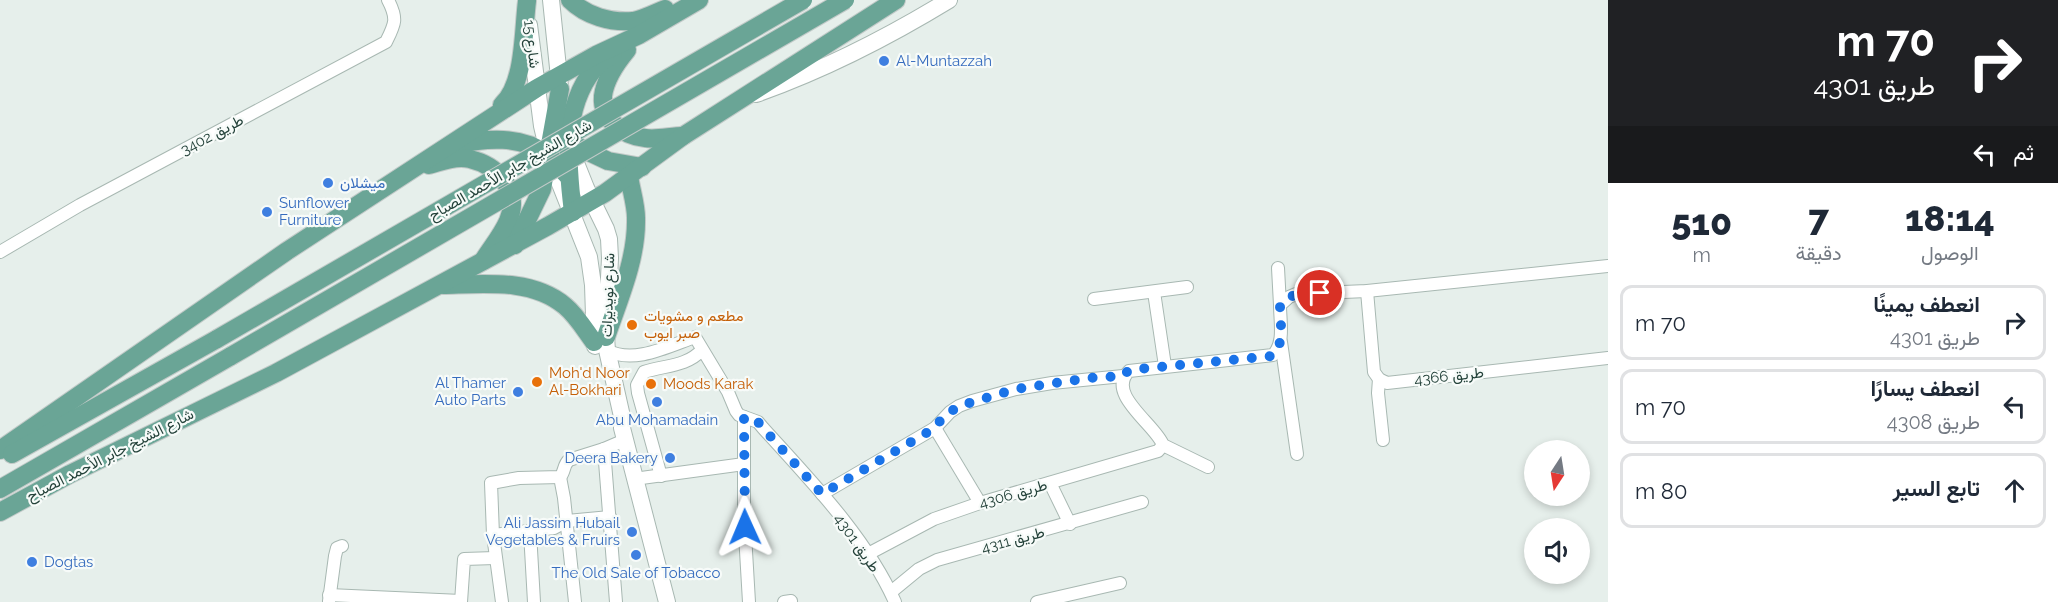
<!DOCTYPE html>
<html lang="ar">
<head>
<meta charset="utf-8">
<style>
	body { margin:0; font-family:Raleway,Vazirmatn,sans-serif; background:#f2f2f3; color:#1f2937; direction:rtl; height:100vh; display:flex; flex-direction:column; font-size:22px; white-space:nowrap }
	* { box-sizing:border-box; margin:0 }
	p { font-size:20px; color:#747a83 }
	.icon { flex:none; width:33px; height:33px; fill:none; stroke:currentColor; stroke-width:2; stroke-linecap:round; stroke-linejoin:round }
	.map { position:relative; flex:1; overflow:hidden; direction:ltr }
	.panel { display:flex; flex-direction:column; background:#fff; width:450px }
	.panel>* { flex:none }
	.top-card { background:#202124; color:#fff; overflow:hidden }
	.needle { width:39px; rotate:192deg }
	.buttons { position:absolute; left:1524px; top:440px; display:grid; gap:12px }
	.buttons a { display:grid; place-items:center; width:66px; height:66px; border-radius:50%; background:#fff; box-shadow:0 3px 9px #0003; font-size:30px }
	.pin { position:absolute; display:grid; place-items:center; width:51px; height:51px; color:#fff; margin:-26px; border:3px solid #fff; border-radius:50%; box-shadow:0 2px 6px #0007 }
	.me { position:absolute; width:66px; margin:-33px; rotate:359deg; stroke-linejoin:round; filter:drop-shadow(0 0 4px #0008) }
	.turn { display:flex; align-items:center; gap:21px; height:126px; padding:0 24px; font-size:27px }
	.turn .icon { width:78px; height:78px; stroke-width:2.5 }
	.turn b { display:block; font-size:42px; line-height:51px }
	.then { display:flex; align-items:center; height:57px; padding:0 24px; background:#0003; gap:12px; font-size:22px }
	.eta { display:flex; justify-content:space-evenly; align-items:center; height:102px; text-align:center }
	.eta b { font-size:36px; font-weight:800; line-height:42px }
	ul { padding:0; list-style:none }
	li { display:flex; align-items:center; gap:18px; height:75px; margin:0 12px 9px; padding:0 12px; border:3px solid #e0e1e3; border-radius:12px }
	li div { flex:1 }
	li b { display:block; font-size:22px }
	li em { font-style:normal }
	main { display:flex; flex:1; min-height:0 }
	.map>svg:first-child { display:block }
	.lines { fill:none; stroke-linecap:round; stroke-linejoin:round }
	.minor-casing { stroke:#a8b8b2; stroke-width:14 }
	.tertiary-casing { stroke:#a8b8b2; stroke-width:18 }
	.primary-casing { stroke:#c2cac8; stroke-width:20 }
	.minor { stroke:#fff; stroke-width:12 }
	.tertiary { stroke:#fff; stroke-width:16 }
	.primary { stroke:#6aa596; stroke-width:18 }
	.primary-bridge-casing { stroke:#c2cac8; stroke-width:20; stroke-linecap:butt }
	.primary-bridge { stroke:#6aa596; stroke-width:18 }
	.route { stroke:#1a73e8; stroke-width:10; stroke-dasharray:0 18 }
	.shop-dot { fill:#3f7fe0; stroke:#f7fbf9; stroke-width:2 }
	.food-dot { fill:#e8710a; stroke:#f7fbf9; stroke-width:2 }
	.labels { text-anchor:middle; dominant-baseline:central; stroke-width:4.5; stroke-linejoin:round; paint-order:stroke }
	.street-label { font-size:15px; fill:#24423a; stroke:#f7fbf9 }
	.shop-label { font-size:15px; fill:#366cbe; stroke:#f7fbf9; text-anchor:start }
	.food-label { font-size:15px; fill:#c56008; stroke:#f7fbf9; text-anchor:start }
</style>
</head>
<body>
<main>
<section class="panel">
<div class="top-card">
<div class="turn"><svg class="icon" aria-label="right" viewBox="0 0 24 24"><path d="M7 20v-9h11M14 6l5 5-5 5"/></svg><div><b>70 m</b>طريق 4301</div></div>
<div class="then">ثم<svg class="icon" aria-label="left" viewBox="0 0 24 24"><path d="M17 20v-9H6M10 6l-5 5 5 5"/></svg></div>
</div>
<div class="eta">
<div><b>18:14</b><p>الوصول</p></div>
<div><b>7</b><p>دقيقة</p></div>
<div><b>510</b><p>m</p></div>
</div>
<ul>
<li><svg class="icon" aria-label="right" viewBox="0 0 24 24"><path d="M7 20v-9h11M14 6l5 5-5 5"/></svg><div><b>انعطف يمينًا</b><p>طريق 4301</p></div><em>70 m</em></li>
<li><svg class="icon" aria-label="left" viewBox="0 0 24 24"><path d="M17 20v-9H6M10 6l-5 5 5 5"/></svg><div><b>انعطف يسارًا</b><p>طريق 4308</p></div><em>70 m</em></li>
<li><svg class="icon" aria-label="ahead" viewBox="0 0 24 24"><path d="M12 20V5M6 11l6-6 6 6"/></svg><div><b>تابع السير</b></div><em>80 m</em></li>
</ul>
</section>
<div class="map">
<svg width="1608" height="602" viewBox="0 0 1608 602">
	<rect width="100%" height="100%" fill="#e6efeb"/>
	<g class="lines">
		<!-- minor casing -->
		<g class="minor-casing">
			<g id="minor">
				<path d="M 0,252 L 80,205 L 386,42 C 395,24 398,19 388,0"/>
				<path d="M 1278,268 L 1280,305"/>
				<path d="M 1367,291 L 1374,372 L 1379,379 L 1387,383 L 1608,358"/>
				<path d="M 1154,292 L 1165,366"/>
				<path d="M 1094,299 L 1187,287"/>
				<path d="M 1281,342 L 1297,454"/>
				<path d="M 607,350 C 633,365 669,346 695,337 L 728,392 L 736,411 L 739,415 L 758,422 L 763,428 C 810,480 866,537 895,602"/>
				<path d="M 1379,379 L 1378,393 L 1383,440"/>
				<path d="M 744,417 L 744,517 L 749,602"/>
				<path d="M 935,428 L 980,503"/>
				<path d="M 604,449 L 616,602"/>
				<path d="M 1208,467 L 1163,445 C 1156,425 1105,394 1129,371 L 1273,355 C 1285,343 1280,322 1280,305 L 1289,297 L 1296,294 L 1367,291 L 1608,266"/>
				<path d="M 661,476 L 638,393 L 637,385 L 644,372 C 665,365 686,367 702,350"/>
				<path d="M 560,477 L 564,498 L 575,602"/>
				<path d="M 634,479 L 744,464"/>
				<path d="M 1050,483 L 1070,524"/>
				<path d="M 822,494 L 935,428 L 950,412 L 959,406 L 972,401 L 1016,389 L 1052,383 L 1123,376"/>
				<path d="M 530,532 L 534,602"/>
				<path d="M 493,535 L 554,528 L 567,521 L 610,517"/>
				<path d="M 868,554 L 934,519 L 980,503 L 1158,451 L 1163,445"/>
				<path d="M 891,592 L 919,569 L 937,560 L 1142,502"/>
				<path d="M 329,595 L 461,601"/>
				<path d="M 329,601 L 335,556 L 337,548 L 342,546"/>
				<path d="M 461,602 L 464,559 L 495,558"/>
				<path d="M 502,602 L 493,535 L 491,483 L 519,478 L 560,477 C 565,472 563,465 569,460 L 604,449 L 625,440"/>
				<path d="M 784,602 L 791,601"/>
				<path d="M 1037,602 L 1120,583"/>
			</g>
		</g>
		<!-- tertiary casing -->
		<g class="tertiary-casing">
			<g id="tertiary">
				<path d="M 551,0 L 560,87"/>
				<path d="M 529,25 L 542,126 L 549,156 L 589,257 L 593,285 L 595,346"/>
				<path d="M 756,94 C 821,71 890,36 949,0"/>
				<path d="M 570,148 L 586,188 L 606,229 L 609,239 L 610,258 L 606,337 L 607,350 L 623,421 L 622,428 L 667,602"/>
			</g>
		</g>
		<!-- primary casing -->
		<g class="primary-casing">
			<g id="primary">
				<path d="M 570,0 C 586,16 611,23 633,21 C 644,19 655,13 665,9"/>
				<path d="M 627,50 C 617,62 605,80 603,96 C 601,120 624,136 645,138 C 657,140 671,136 683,136"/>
				<path d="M 502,105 C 525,84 523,32 527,1"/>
				<path d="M 572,144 L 608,161 L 642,167"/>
				<path d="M 455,145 C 486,138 521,135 548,155 C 555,161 561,169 568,176"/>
				<path d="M 429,165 C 442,161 456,156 470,159 C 499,166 521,192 508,221 C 502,235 491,248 483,261"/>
				<path d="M 573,212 C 567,165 562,108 594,69 C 599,63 607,59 613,54"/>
				<path d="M 515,245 L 542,189 L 560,89"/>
				<path d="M 443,285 C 483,284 532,278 565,306 C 577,316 585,330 594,342"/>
				<path d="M 606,337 C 619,299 637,259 636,218 C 636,204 631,190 629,176"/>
				<path d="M 0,450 L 287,251 L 537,88 L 596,55 L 639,35 L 699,0"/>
				<path d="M 12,454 L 217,339"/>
				<path d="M 0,489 L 231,356"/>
				<path d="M 0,512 L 70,474 L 276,373 L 548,226 L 605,193 L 683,136 L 896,0"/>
			</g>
		</g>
		<!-- minor -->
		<use href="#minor" class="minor"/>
		<!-- tertiary -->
		<use href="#tertiary" class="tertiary"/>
		<!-- primary -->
		<use href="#primary" class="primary"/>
		<!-- primary-bridge casing -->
		<g class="primary-bridge-casing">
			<g id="primary-bridge">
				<path d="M 217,339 L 803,0"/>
				<path d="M 231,356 L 845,0"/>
			</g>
		</g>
		<!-- primary-bridge -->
		<use href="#primary-bridge" class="primary-bridge"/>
	</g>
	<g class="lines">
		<!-- route -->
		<path class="route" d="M 745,527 L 744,417 L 758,422 L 763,428 L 822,494 L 935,428 L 943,417 L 959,406 L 1016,389 L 1089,378 L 1123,376 L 1128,371 L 1138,369 L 1273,356 C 1285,343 1280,322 1280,305 C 1290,292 1305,294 1320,293"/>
	</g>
	<!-- markers -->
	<g class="shop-dot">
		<circle cx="884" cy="61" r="6"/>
		<circle cx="328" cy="183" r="6"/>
		<circle cx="267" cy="212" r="6"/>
		<circle cx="518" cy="392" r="6"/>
		<circle cx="657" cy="402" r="6"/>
		<circle cx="670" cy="458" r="6"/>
		<circle cx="632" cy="532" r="6"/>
		<circle cx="636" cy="555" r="6"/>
		<circle cx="32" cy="562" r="6"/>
	</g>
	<g class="food-dot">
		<circle cx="632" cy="325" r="6"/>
		<circle cx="537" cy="382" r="6"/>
		<circle cx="651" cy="384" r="6"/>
	</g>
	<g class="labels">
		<!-- street labels -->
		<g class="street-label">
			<text transform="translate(532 44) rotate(83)">شارع 15</text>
			<text transform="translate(212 135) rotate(-28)">طريق 3402</text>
			<text transform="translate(510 170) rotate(-30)">شارع الشيخ جابر الأحمد الصباح</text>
			<text transform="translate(608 295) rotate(-88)">شارع نويديرات</text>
			<text transform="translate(1449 376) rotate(-6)">طريق 4366</text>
			<text transform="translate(110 455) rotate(-27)">شارع الشيخ جابر الأحمد الصباح</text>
			<text transform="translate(1013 494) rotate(-16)">طريق 4306</text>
			<text transform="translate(1013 540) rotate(-15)">طريق 4311</text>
			<text transform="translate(857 543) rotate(55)">طريق 4301</text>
		</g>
		<!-- shop labels -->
		<g class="shop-label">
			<text x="896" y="61">Al-Muntazzah</text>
			<text x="340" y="183">ميشلان</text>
			<text x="279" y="203">Sunflower<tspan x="279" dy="17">Furniture</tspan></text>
			<text x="506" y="383" text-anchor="end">Al Thamer<tspan x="506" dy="17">Auto Parts</tspan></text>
			<text x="657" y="420" text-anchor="middle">Abu Mohamadain</text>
			<text x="658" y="458" text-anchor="end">Deera Bakery</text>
			<text x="620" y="523" text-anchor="end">Ali Jassim Hubail<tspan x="620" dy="17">Vegetables &amp; Fruirs</tspan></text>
			<text x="44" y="562">Dogtas</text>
			<text x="636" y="573" text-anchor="middle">The Old Sale of Tobacco</text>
		</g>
		<!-- food labels -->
		<g class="food-label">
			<text x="644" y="316">مطعم و مشويات<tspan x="644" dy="17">صبر ايوب</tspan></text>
			<text x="549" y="373">Moh'd Noor<tspan x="549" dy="17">Al-Bokhari</tspan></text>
			<text x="663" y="384">Moods Karak</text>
		</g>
	</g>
</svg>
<div class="buttons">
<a><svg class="needle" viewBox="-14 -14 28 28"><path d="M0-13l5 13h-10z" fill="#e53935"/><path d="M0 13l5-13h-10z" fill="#747a83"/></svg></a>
<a><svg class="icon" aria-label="sound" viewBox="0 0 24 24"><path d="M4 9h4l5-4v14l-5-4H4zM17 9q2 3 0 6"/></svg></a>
</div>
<div class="pin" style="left:1320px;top:293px;background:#d93025"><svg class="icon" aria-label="arrive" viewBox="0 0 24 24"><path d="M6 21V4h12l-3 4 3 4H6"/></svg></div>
<svg class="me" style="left:745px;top:527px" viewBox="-20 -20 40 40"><path d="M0-17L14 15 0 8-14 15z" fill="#1a73e8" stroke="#fff" stroke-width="4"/></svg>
</div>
</main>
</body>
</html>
